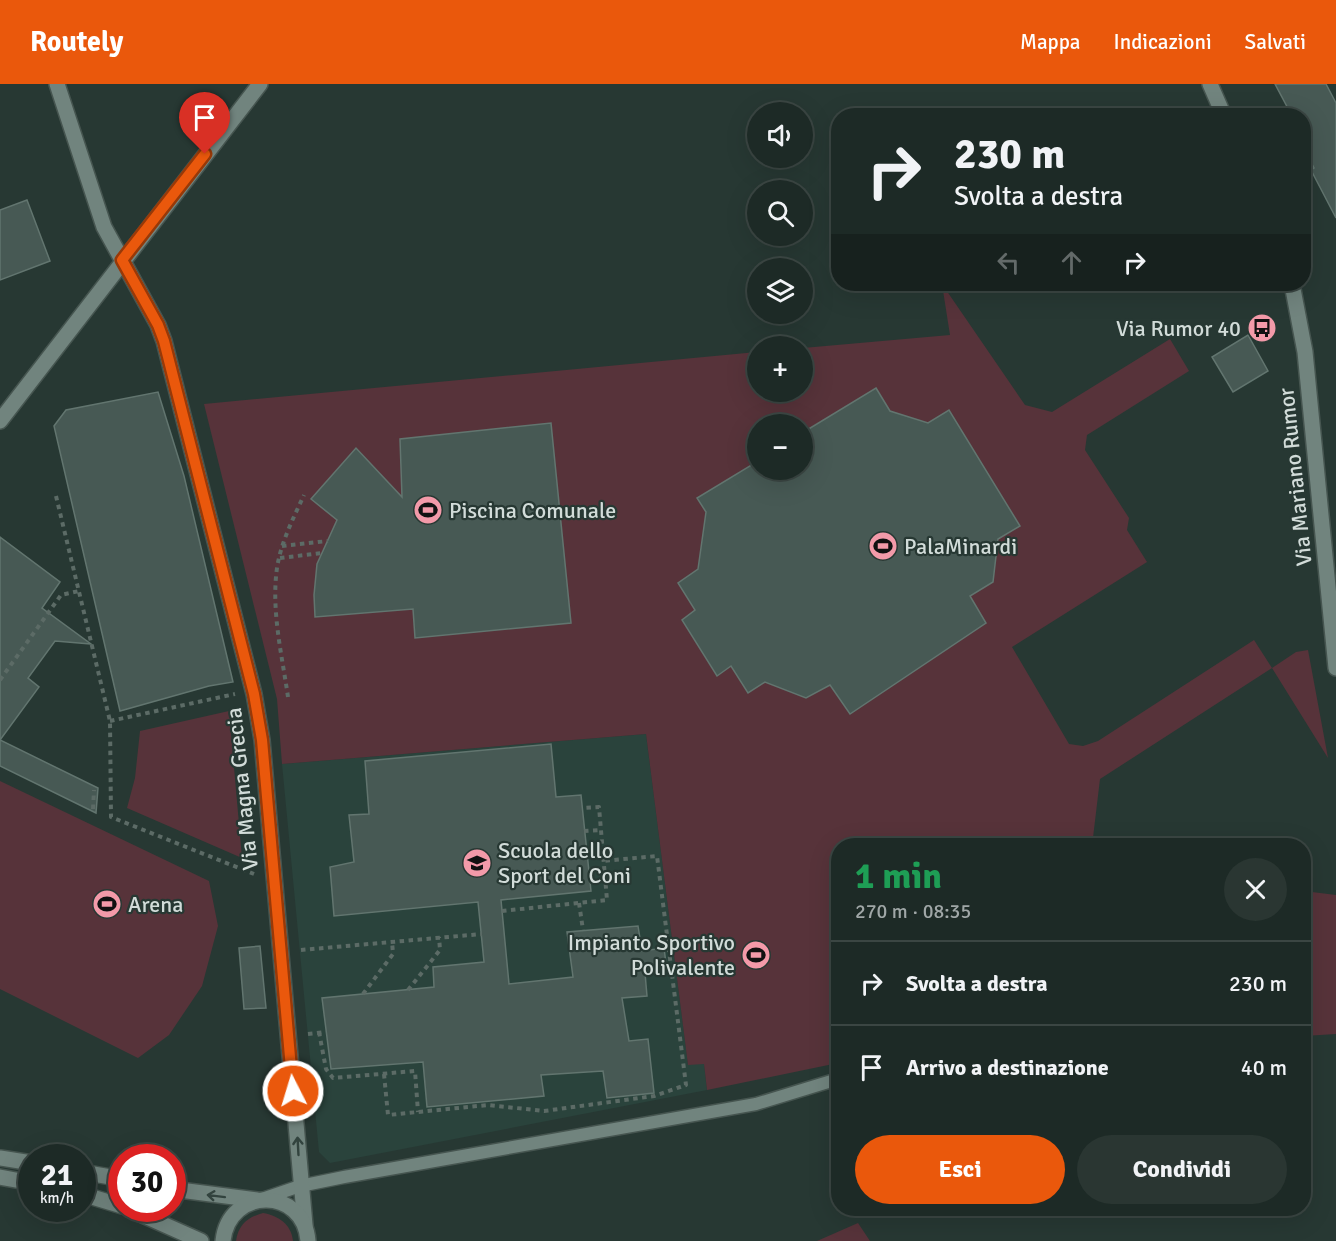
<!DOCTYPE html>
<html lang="it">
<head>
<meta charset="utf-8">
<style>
	body { margin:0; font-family:Signika,sans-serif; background:#2a3632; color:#f1f3f6; height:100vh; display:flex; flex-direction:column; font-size:22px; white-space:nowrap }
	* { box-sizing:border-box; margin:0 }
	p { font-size:20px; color:#a0a7a7 }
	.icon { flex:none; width:33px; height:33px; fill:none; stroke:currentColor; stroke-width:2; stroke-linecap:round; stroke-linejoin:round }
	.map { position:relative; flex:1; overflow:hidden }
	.side { position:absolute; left:831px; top:754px; width:480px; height:378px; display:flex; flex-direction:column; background:#1d2a26; border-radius:24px; box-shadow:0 6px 24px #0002,0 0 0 2px #3b4643 }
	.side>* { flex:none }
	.guide { position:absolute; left:831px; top:24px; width:480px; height:183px; border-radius:24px; box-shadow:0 6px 24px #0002,0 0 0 2px #3b4643; background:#1d2a26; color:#f1f3f6; overflow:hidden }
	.fabs { position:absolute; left:747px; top:18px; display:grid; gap:12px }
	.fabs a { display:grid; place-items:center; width:66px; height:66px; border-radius:50%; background:#1d2a26; box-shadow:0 6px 24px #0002,0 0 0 2px #3b4643; font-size:30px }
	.speed { position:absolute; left:18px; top:1060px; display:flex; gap:12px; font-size:30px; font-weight:700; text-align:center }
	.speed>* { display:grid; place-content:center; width:78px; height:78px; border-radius:50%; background:#1d2a26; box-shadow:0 6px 24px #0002,0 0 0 2px #3b4643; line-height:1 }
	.speed small { font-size:15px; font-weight:400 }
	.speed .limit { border:9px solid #d22; background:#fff; color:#111 }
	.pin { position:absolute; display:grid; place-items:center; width:51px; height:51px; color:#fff; margin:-62px -26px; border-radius:50% 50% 50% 0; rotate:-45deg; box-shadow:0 0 6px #0007 }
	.pin .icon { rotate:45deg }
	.me { position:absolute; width:66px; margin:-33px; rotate:355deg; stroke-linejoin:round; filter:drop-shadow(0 0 4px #0008) }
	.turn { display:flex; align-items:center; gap:21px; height:126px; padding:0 24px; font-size:27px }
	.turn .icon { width:78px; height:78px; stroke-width:2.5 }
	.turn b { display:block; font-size:42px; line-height:51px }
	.lanes { display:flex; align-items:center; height:57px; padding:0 24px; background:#0003; justify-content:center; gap:30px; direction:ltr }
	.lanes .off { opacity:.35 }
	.round { display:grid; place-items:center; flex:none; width:63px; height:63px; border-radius:32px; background:#2a3632 }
	.overview { display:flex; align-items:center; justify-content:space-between; height:102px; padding:0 24px }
	h1 { font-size:36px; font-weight:800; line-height:45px; color:#1e9e55 }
	.button { display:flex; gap:12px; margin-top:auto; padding:12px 24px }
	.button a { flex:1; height:69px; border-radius:36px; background:#ea580c; color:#fff; font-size:24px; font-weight:800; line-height:69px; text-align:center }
	.button a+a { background:#2a3632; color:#f1f3f6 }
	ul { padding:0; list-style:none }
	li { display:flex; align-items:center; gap:18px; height:84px; padding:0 24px; border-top:2px solid #3b4643 }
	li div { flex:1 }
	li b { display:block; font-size:22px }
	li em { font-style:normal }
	header { display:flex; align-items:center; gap:36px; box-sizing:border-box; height:84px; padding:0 30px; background:#ea580c; color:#fff }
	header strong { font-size:28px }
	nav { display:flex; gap:33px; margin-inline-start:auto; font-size:21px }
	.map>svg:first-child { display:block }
	.built { fill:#2a433c }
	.green { fill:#57333a; fill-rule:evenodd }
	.building { fill:#475954; stroke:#62756f; stroke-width:1.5 }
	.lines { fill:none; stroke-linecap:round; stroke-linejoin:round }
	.lane-casing { stroke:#465550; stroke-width:15 }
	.street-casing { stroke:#465550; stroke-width:18 }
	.secondary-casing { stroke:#465550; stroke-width:18 }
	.path { stroke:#5c6b66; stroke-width:4; stroke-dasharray:4.5 4.5; stroke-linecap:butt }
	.lane { stroke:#71847e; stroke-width:12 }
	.street { stroke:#71847e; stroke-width:15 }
	.secondary { stroke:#71847e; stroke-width:15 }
	.oneway { stroke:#32433e }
	.route-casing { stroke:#983908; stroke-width:15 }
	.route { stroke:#ea580c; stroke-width:10 }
	.labels { text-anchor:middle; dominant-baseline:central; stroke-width:4.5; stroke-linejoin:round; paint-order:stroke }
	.poi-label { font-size:22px; fill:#d2dcd9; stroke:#273833; text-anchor:start }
	.street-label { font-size:22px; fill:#d2dcd9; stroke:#273833 }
</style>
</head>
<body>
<header>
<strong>Routely</strong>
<nav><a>Mappa</a><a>Indicazioni</a><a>Salvati</a></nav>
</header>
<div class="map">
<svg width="1336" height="1157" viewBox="0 0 1336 1157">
	<rect width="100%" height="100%" fill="#273833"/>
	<!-- built -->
	<path class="built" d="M 646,650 L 688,980 L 704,979 L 707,1006 L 330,1079 L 319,1068 L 282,680 Z"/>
	<!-- green -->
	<g class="green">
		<path d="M 942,200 L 1025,321 L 1052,328 L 1170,255 L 1189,287 L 1087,351 L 1085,366 L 1129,434 L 1127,446 L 1147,478 L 1012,563 L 1069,660 L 1083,662 L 1098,657 L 1254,556 L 1272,584 L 1296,568 L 1308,566 L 1328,674 L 1272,584 L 1100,695 L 1092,762 L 838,762 L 838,979 L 707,1006 L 704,980 L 688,981 L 646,650 L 282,680 L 277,615 L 204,320 L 757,268 L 758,308 L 802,308 L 803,264 L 950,251 ZM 758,340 L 802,340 L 802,386 L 758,386 Z"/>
		<path d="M 229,627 L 242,774 L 127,724 L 135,694 L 140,647 Z"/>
		<path d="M 0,697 L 209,797 L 218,842 L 202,902 L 169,951 L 138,974 L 0,905 Z"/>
		<path d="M 1304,807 L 1336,811 L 1336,950 L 1304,952 Z"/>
		<path d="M 263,1129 C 279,1132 291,1140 293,1157 L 236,1157 C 238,1141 248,1133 263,1129 Z"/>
		<path d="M 858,1139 L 870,1157 L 817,1157 Z"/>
	</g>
	<!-- building -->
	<g class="building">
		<path d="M 1275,0 L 1326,0 L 1336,19 L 1336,134 L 1311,86 L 1314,84 L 1304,65 L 1304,32 L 1292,32 Z"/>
		<path d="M 27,116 L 50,177 L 0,196 L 0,126 Z"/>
		<path d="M 1248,251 L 1268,287 L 1233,308 L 1212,273 Z"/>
		<path d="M 876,304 L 890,327 L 928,339 L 949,326 L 1020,442 L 998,455 L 993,498 L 970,512 L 986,539 L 850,630 L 830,601 L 806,614 L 765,598 L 748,609 L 731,582 L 717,592 L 682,536 L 695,526 L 678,499 L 698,485 L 706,428 L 697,414 L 758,377 L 758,386 L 802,386 L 802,349 Z"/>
		<path d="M 158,308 L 184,392 L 233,598 L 209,602 L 120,627 L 54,342 L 66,326 Z"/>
		<path d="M 551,339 L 571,539 L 415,554 L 413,525 L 315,533 L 314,511 L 317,480 L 337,436 L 311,415 L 356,364 L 402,413 L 400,355 Z"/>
		<path d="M 0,453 L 60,498 L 42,524 L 91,560 L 55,557 L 28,594 L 39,603 L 0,656 L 98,704 L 96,729 L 0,682 Z"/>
		<path d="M 551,660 L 556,713 L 581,711 L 591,807 L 501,816 L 509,900 L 573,893 L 567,848 L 638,842 L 642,867 L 664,864 L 667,887 L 645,889 L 647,912 L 622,914 L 629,957 L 648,955 L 654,1009 L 607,1014 L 603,987 L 541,991 L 544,1012 L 427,1023 L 423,978 L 331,985 L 322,914 L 434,903 L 433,883 L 484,878 L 478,818 L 334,832 L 330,783 L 354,778 L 349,731 L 369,730 L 365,677 Z"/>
		<path d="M 260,862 L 266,924 L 244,925 L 239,864 Z"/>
	</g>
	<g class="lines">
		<!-- lane casing -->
		<g class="lane-casing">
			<path id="lane" d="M 262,1115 L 300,1102 L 344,1093 L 756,1020 L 838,995"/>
		</g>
		<!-- street casing -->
		<g class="street-casing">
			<g id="street">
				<path d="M 57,0 L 104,143 L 158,241 L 164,257 L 254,610 L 262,656 L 305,1141"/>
				<path d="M 0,1074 L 32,1079"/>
				<path d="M 82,1088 L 122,1095"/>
				<path d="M 0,1093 L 32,1099"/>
				<path d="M 172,1105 L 257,1116"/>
				<path d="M 82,1110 L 122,1122"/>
				<path d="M 129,1125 L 201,1157"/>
				<path d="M 223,1157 C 229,1102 304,1103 308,1157"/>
			</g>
		</g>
		<!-- secondary casing -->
		<g class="secondary-casing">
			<g id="secondary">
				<path d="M 1210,0 L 1224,32"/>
				<path d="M 1292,200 L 1305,268 L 1336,584"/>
				<path d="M 0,337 L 260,0"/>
			</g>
		</g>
		<!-- path -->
		<g class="path">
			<path d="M 56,412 L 110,637 L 111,733 L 254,790"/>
			<path d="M 282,462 L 328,457"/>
			<path d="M 280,474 L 322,469"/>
			<path d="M 0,596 L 61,511 L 79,507"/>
			<path d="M 288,613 C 282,571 271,527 277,484 C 281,458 293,435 304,411"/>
			<path d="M 110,637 L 235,610"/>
			<path d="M 93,725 L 94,706"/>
			<path d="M 584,747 L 601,746"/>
			<path d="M 579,819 L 583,846"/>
			<path d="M 502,827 L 607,816 L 599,723 L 583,724"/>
			<path d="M 301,866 L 482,850"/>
			<path d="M 408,906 L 440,866 L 439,853"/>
			<path d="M 363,910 L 393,870 L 392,857"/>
			<path d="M 319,948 L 326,985 L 333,994 L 415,987 L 418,1028"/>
			<path d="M 308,950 L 326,948"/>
			<path d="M 384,990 L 388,1031 L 488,1021 L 544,1027 L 654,1012 L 686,1001 L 657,772 L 603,777"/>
		</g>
		<!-- lane -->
		<use href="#lane" class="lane"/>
		<!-- street -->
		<use href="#street" class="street"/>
		<!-- secondary -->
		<use href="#secondary" class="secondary"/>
	</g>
	<!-- one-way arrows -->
	<defs><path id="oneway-shaft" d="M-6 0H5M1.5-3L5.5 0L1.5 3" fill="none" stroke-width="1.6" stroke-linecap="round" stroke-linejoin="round" transform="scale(1.5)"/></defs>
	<g class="oneway">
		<use href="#oneway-shaft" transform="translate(298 1062) rotate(-93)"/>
		<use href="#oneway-shaft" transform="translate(216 1112) rotate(-173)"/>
	</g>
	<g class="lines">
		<!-- route casing -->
		<g class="route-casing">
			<path id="route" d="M 205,70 L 122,176 L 158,241 L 164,257 L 254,610 L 262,656 L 293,1007"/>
		</g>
		<!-- route -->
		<use href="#route" class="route"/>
	</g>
	<!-- icons -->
	<defs>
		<g id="bus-disc" transform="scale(1.5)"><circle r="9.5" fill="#f39aa9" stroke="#273833"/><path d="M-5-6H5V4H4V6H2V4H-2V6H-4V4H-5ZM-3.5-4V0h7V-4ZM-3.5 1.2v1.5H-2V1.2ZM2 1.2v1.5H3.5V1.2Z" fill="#111"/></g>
		<g id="stadium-disc" transform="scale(1.5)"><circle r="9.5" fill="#f39aa9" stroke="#273833"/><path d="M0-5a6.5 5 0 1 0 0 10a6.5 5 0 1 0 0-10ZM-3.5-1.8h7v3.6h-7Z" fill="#111"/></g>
		<g id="university-disc" transform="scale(1.5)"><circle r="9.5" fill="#f39aa9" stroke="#273833"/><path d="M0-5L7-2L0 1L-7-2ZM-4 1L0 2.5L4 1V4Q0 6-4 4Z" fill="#111"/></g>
	</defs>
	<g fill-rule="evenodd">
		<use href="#bus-disc" x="1262" y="244"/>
		<use href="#stadium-disc" x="428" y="426"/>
		<use href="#stadium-disc" x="883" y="462"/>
		<use href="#university-disc" x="477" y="779"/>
		<use href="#stadium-disc" x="107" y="820"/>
		<use href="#stadium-disc" x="756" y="871"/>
	</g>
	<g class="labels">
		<!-- poi labels -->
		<g class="poi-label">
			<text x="1241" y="244" text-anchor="end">Via Rumor 40</text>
			<text x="449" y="426">Piscina Comunale</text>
			<text x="904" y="462">PalaMinardi</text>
			<text x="498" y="766">Scuola dello<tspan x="498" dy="25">Sport del Coni</tspan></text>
			<text x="128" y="820">Arena</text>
			<text x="735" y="858" text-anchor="end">Impianto Sportivo<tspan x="735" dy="25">Polivalente</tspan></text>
		</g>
		<!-- street labels -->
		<g class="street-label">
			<text transform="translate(1295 393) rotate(-96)">Via Mariano Rumor</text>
			<text transform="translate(242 705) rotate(-96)">Via Magna Grecia</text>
		</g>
	</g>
</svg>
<div class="fabs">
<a><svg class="icon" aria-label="sound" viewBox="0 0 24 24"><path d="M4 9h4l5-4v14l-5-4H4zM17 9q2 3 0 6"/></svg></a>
<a><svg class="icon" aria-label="search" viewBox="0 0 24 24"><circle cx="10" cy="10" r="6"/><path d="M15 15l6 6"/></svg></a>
<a><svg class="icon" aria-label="layers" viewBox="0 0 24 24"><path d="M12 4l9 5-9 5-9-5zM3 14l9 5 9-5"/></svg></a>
<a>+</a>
<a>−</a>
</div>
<div class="speed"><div>21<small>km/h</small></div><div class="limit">30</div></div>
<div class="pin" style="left:205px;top:70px;background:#d93025"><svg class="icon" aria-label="arrive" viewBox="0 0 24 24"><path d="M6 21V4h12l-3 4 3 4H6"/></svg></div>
<svg class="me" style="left:293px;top:1007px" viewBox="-20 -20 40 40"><circle r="17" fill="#ea580c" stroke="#fff" stroke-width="3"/><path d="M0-11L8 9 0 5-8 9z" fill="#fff"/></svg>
<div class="guide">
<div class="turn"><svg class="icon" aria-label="right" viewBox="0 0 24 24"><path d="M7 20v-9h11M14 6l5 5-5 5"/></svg><div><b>230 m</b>Svolta a destra</div></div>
<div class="lanes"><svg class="icon off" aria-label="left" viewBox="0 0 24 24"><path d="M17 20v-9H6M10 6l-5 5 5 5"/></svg><svg class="icon off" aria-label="ahead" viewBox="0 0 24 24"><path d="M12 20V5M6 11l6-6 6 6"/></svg><svg class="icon" aria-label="right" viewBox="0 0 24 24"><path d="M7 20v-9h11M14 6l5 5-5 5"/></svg></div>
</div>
<section class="side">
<div class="overview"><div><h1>1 min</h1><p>270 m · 08:35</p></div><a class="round"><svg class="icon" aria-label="close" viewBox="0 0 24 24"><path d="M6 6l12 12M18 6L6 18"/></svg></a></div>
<ul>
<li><svg class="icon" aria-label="right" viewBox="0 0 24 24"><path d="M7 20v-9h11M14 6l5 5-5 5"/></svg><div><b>Svolta a destra</b></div><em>230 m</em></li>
<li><svg class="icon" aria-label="arrive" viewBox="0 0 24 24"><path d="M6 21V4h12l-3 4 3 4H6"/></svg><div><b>Arrivo a destinazione</b></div><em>40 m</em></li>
</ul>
<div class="button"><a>Esci</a><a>Condividi</a></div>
</section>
</div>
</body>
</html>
